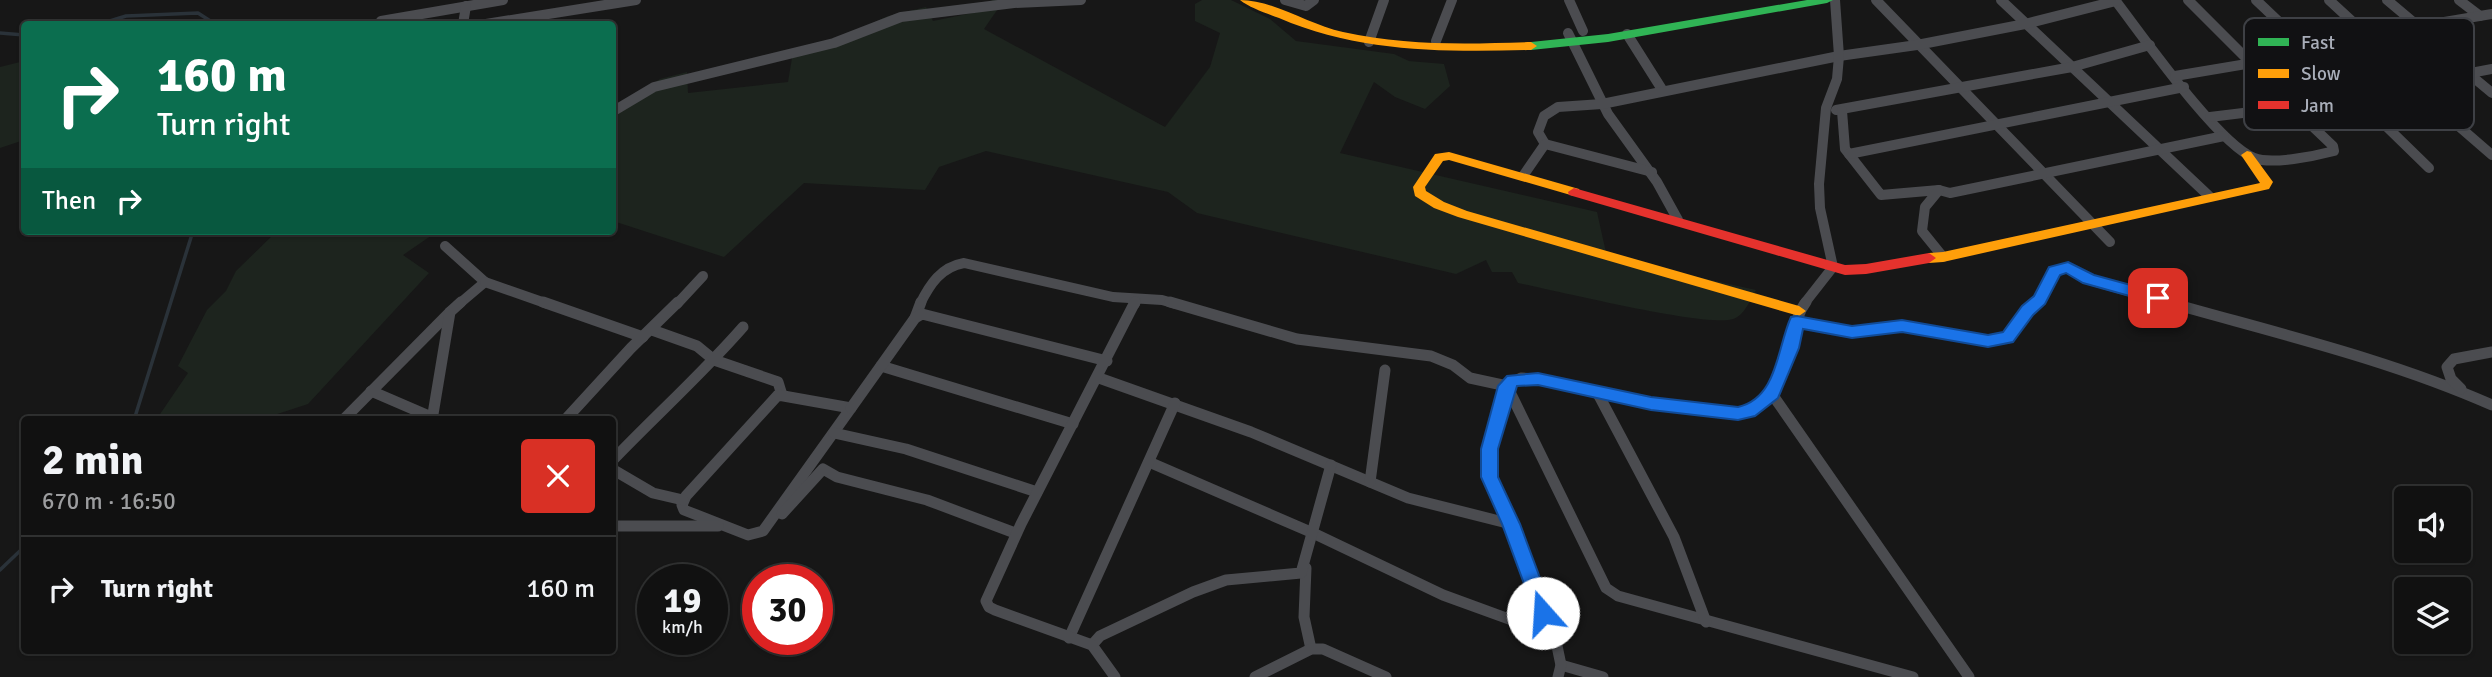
<!DOCTYPE html>
<html lang="en">
<head>
<meta charset="utf-8">
<style>
	body { margin:0; font-family:Signika,sans-serif; background:#1e1f1f; color:#f1f3f6; height:100vh; display:flex; flex-direction:column; font-size:26px; white-space:nowrap }
	* { box-sizing:border-box; margin:0 }
	p { font-size:23px; color:#9c9d9f }
	.icon { flex:none; width:38px; height:38px; fill:none; stroke:currentColor; stroke-width:2; stroke-linecap:round; stroke-linejoin:round }
	.map { position:relative; flex:1; overflow:hidden }
	.panel { position:absolute; left:21px; top:416px; width:595px; height:238px; display:flex; flex-direction:column; background:#111; border-radius:7px; box-shadow:0 2px 5px #0004,0 0 0 2px #303131 }
	.panel>* { flex:none }
	.banner { position:absolute; left:21px; top:21px; width:595px; height:214px; border-radius:7px; box-shadow:0 2px 5px #0004,0 0 0 2px #303131; background:#0b6e4f; color:#fff; overflow:hidden }
	.fabs { position:absolute; left:2394px; top:486px; display:grid; gap:14px }
	.fabs a { display:grid; place-items:center; width:77px; height:77px; border-radius:7px; background:#111; box-shadow:0 2px 5px #0004,0 0 0 2px #303131; font-size:35px }
	.speed { position:absolute; left:637px; top:564px; display:flex; gap:14px; font-size:35px; font-weight:700; text-align:center }
	.speed>* { display:grid; place-content:center; width:91px; height:91px; border-radius:50%; background:#111; box-shadow:0 2px 5px #0004,0 0 0 2px #303131; line-height:1 }
	.speed small { font-size:18px; font-weight:400 }
	.speed .limit { border:10px solid #d22; background:#fff; color:#111 }
	.pin { position:absolute; display:grid; place-items:center; width:60px; height:60px; color:#fff; margin:-30px; border-radius:14px; box-shadow:0 4px 10px #0006 }
	.me { position:absolute; width:77px; margin:-38px; rotate:341deg; stroke-linejoin:round; filter:drop-shadow(0 0 5px #0008) }
	.turn { display:flex; align-items:center; gap:24px; height:147px; padding:0 21px; font-size:32px }
	.turn .icon { width:91px; height:91px; stroke-width:2.5 }
	.turn b { display:block; font-size:49px; line-height:60px }
	.then { display:flex; align-items:center; height:66px; padding:0 21px; background:#0003; gap:14px; font-size:26px }
	.round { display:grid; place-items:center; flex:none; width:74px; height:74px; border-radius:7px; background:#1e1f1f }
	.summary { display:flex; align-items:center; justify-content:space-between; height:119px; padding:0 21px }
	h1 { font-size:42px; font-weight:700; line-height:52px }
	ul { padding:0; list-style:none }
	li { display:flex; align-items:center; gap:21px; height:105px; padding:0 21px; border-top:2px solid #303131 }
	li div { flex:1 }
	li b { display:block; font-size:26px }
	li em { font-style:normal }
	.map>svg:first-child { display:block }
	.green { fill:#1d241e }
	.lines { fill:none; stroke-linecap:round; stroke-linejoin:round }
	.stream { stroke:#2a3239; stroke-width:3.5 }
	.street-far1 { stroke:#4b4c50; stroke-width:10 }
	.street { stroke:#4b4c50; stroke-width:11 }
	.fast { fill:#30b455; fill-rule:evenodd }
	.slow { fill:#ff9f0a; fill-rule:evenodd }
	.jam { fill:#e5322d; fill-rule:evenodd }
	.route { fill:#1a73e8; stroke:#114b97; stroke-width:2 }
	.key { fill:#111113; stroke:#3e4045; stroke-width:2 }
	.key-label { font-size:19px; fill:#a8adb8 }
</style>
</head>
<body>
<div class="map">
<svg width="2492" height="677" viewBox="0 0 2492 677">
	<rect width="100%" height="100%" fill="#171717"/>
	<!-- green -->
	<g class="green">
		<path d="M 992,0 L 1004,0 L 984,29 L 1165,127 L 1210,67 L 1220,33 L 1195,21 L 1195,4 L 1202,0 L 1231,0 L 1270,19 L 1296,41 L 1394,54 L 1409,61 L 1444,64 L 1450,86 L 1425,109 L 1395,97 L 1374,82 L 1340,153 L 1597,212 L 1607,257 L 1756,290 C 1750,300 1745,315 1733,319 C 1708,328 1554,290 1518,283 L 1512,272 L 1492,272 L 1486,260 L 1456,274 L 1197,213 L 1168,192 L 986,151 L 939,167 L 925,190 L 804,183 L 724,257 L 613,221 L 613,108 L 660,79 L 687,72 L 688,93 L 788,82 L 793,52 L 855,31 L 888,16 L 926,7 L 933,21 L 982,11 Z"/>
		<path d="M 24,61 L 24,140 L 0,148 L 0,67 Z"/>
		<path d="M 277,231 L 438,231 L 403,255 L 429,273 L 308,404 L 259,420 L 156,420 L 188,373 L 178,366 L 207,310 L 226,291 L 236,271 Z"/>
	</g>
	<g class="lines">
		<!-- stream -->
		<g class="stream">
			<path d="M 100,24 L 126,16 L 198,13 L 215,24"/>
			<path d="M 0,33 L 24,35"/>
			<path d="M 134,420 L 193,231"/>
			<path d="M 0,570 L 24,547"/>
		</g>
		<!-- street-far1 -->
		<g class="street-far1">
			<path d="M 1285,0 L 1306,6 L 1314,0"/>
			<path d="M 1569,0 L 1583,31"/>
			<path d="M 1876,0 L 2110,242"/>
			<path d="M 2001,0 L 2209,196"/>
			<path d="M 2115,0 C 2142,35 2217,143 2254,158 C 2272,165 2315,156 2334,151 L 2333,146 L 2292,107"/>
			<path d="M 2188,0 L 2251,63"/>
			<path d="M 2256,0 L 2312,53"/>
			<path d="M 2329,0 L 2367,35"/>
			<path d="M 2387,0 L 2418,26"/>
			<path d="M 2459,0 L 2480,16"/>
			<path d="M 381,21 L 503,0"/>
			<path d="M 463,24 L 466,6"/>
			<path d="M 486,24 L 636,0"/>
			<path d="M 1568,33 L 1608,114 L 1657,182 L 1678,220"/>
			<path d="M 1627,34 L 1663,91"/>
			<path d="M 1436,41 L 1452,0"/>
			<path d="M 1369,42 L 1384,0"/>
			<path d="M 2338,46 L 2386,88"/>
			<path d="M 2468,73 L 2492,93"/>
			<path d="M 2175,76 L 2312,53 L 2367,35 L 2492,14"/>
			<path d="M 2410,84 L 2492,155"/>
			<path d="M 2353,94 L 2429,168"/>
			<path d="M 1836,110 L 2072,67 L 2150,45"/>
			<path d="M 1842,111 L 1845,149 L 1881,195 L 1939,190 L 1950,193 L 2224,136"/>
			<path d="M 612,112 L 654,87 L 834,43 L 901,17 L 1014,3 L 1081,0"/>
			<path d="M 2210,117 L 2292,107 L 2492,69"/>
			<path d="M 1545,144 L 1538,132 L 1544,116 L 1558,107 L 1602,104 L 1839,56 L 1917,45 L 2025,24 L 2116,1"/>
			<path d="M 1849,154 L 2184,87"/>
			<path d="M 1523,176 L 1545,144 L 1652,172"/>
			<path d="M 1939,190 L 1925,207 L 1922,231 L 1943,257"/>
			<path d="M 445,246 L 485,282 L 459,304"/>
			<path d="M 485,282 L 548,304"/>
			<path d="M 677,304 L 703,276"/>
			<path d="M 920,304 C 930,284 941,267 964,263 L 1113,297 L 1162,300 L 1176,304"/>
			<path d="M 1135,304 L 1136,301"/>
			<path d="M 1804,304 L 1833,267 L 1820,208 L 1819,184 L 1826,108 L 1837,79 L 1839,56 L 1835,0"/>
			<path d="M 2035,304 L 2055,271 L 2068,267 L 2089,280 L 2173,304"/>
		</g>
		<!-- street -->
		<g class="street">
			<path d="M 543,302 L 643,337"/>
			<path d="M 1170,302 L 1297,339 L 1431,356 L 1453,365 L 1470,378 L 1507,386 L 1606,588 L 1618,596 L 1913,677"/>
			<path d="M 2167,302 C 2276,333 2388,359 2492,405"/>
			<path d="M 915,318 L 921,302"/>
			<path d="M 1797,321 L 1852,332 L 1902,326 L 1988,341 L 2008,338 L 2036,302"/>
			<path d="M 652,330 L 697,346 L 714,360 L 778,382 L 782,395"/>
			<path d="M 881,366 L 1073,424"/>
			<path d="M 1099,378 L 1251,432 L 1408,498 L 1511,524"/>
			<path d="M 2461,389 L 2451,379 L 2447,367 L 2454,359 L 2492,352"/>
			<path d="M 371,391 L 436,419"/>
			<path d="M 1597,392 L 1674,537 L 1706,622"/>
			<path d="M 1772,394 L 1969,677"/>
			<path d="M 778,395 L 851,408 L 763,531 L 748,535 L 684,510 L 682,505 L 686,496 Z"/>
			<path d="M 851,408 L 915,318 L 922,314 L 1107,361"/>
			<path d="M 343,420 L 450,312"/>
			<path d="M 432,420 L 450,312 L 461,302"/>
			<path d="M 565,420 L 631,348 L 678,302"/>
			<path d="M 834,433 L 906,449 L 1037,492"/>
			<path d="M 612,461 C 655,416 702,374 743,327"/>
			<path d="M 1149,462 L 1313,533 L 1443,595 L 1550,634"/>
			<path d="M 612,469 L 653,493 L 683,500"/>
			<path d="M 1370,482 L 1385,370"/>
			<path d="M 782,514 L 823,469 L 837,477 L 927,500 L 1015,533"/>
			<path d="M 612,526 L 718,526"/>
			<path d="M 1306,568 L 1304,617 L 1311,649"/>
			<path d="M 1069,638 L 1175,403"/>
			<path d="M 1092,645 L 1100,636 L 1193,592 L 1226,580 L 1301,573 L 1331,465"/>
			<path d="M 1561,665 L 1603,677"/>
			<path d="M 1115,677 L 1092,645 L 995,610 L 989,607 L 986,601 L 1021,524 L 1135,302"/>
			<path d="M 1255,677 L 1311,649 L 1323,649 L 1386,677"/>
			<path d="M 1558,677 L 1561,665 L 1557,646 L 1511,524 L 1490,477 L 1489,449 L 1507,386 L 1521,378 L 1538,379 L 1651,403 L 1738,414 C 1770,405 1785,374 1792,344 C 1795,329 1796,315 1806,302"/>
		</g>
		<!-- fast -->
		<path class="fast" d="M 1807,0 L 1833,0 L 1827,3 L 1608,42 L 1531,50 L 1525,46 L 1531,42 L 1608,34 Z"/>
		<!-- slow -->
		<g class="slow">
			<path d="M 1240,0 C 1274,0 1309,25 1343,32 C 1405,46 1468,44 1531,42 L 1537,46 L 1531,50 C 1445,52 1360,53 1279,18 C 1266,13 1250,8 1240,0 Z"/>
			<path d="M 2247,151 L 2251,152 L 2273,182 L 2269,189 L 1943,262 L 1929,263 L 1922,258 L 1929,253 L 1943,252 L 2260,183 L 2241,155 Z"/>
			<path d="M 1449,152 L 1579,189 L 1580,192 L 1574,196 L 1449,160 L 1443,161 L 1425,187 L 1426,191 L 1444,202 L 1467,211 L 1799,306 L 1806,311 L 1799,316 L 1458,217 L 1434,208 L 1415,196 L 1413,187 L 1435,154 Z"/>
		</g>
		<!-- jam -->
		<path class="jam" d="M 1574,188 L 1845,265 L 1866,264 L 1929,253 L 1936,258 L 1929,263 L 1866,274 L 1845,275 L 1569,195 L 1568,192 Z"/>
	</g>
	<!-- route -->
	<path class="route" d="M 2068,262 L 2094,275 L 2164,294 L 2166,298 L 2158,304 L 2083,283 L 2066,273 L 2060,275 L 2045,304 L 2033,315 L 2013,342 L 1988,347 L 1902,332 L 1852,338 L 1803,329 L 1799,348 L 1778,398 L 1755,416 L 1738,420 L 1651,410 L 1538,385 L 1517,386 L 1498,449 L 1498,477 L 1520,524 L 1553,613 L 1550,619 L 1543,622 L 1537,619 L 1502,524 L 1481,477 L 1481,449 L 1498,386 L 1507,376 L 1538,373 L 1651,397 L 1738,407 C 1778,398 1777,347 1791,317 L 1797,316 L 1852,326 L 1902,320 L 1988,335 L 2003,332 L 2022,306 L 2034,296 L 2049,267 Z"/>
	<!-- legend -->
	<rect x="2244" y="18" width="230" height="112" rx="10" class="key"/>
	<rect x="2258" y="38" width="31" height="8" fill="#30b455"/>
	<rect x="2258" y="69" width="31" height="9" fill="#ff9f0a"/>
	<rect x="2258" y="101" width="31" height="8" fill="#e5322d"/>
	<g class="key-label">
		<text x="2301" y="49">Fast</text>
		<text x="2301" y="80">Slow</text>
		<text x="2301" y="112">Jam</text>
	</g>
</svg>
<div class="fabs">
<a><svg class="icon" aria-label="sound" viewBox="0 0 24 24"><path d="M4 9h4l5-4v14l-5-4H4zM17 9q2 3 0 6"/></svg></a>
<a><svg class="icon" aria-label="layers" viewBox="0 0 24 24"><path d="M12 4l9 5-9 5-9-5zM3 14l9 5 9-5"/></svg></a>
</div>
<div class="speed"><div>19<small>km/h</small></div><div class="limit">30</div></div>
<div class="pin" style="left:2158px;top:298px;background:#d93025"><svg class="icon" aria-label="arrive" viewBox="0 0 24 24"><path d="M6 21V4h12l-3 4 3 4H6"/></svg></div>
<svg class="me" style="left:1543px;top:613px" viewBox="-20 -20 40 40"><circle r="19" fill="#fff"/><path d="M0-13L10 11 0 6-10 11z" fill="#1a73e8"/></svg>
<div class="banner">
<div class="turn"><svg class="icon" aria-label="right" viewBox="0 0 24 24"><path d="M7 20v-9h11M14 6l5 5-5 5"/></svg><div><b>160 m</b>Turn right</div></div>
<div class="then">Then<svg class="icon" aria-label="right" viewBox="0 0 24 24"><path d="M7 20v-9h11M14 6l5 5-5 5"/></svg></div>
</div>
<section class="panel">
<div class="summary"><div><h1>2 min</h1><p>670 m · 16:50</p></div><a class="round" style="background:#d93025;color:#fff"><svg class="icon" aria-label="close" viewBox="0 0 24 24"><path d="M6 6l12 12M18 6L6 18"/></svg></a></div>
<ul>
<li><svg class="icon" aria-label="right" viewBox="0 0 24 24"><path d="M7 20v-9h11M14 6l5 5-5 5"/></svg><div><b>Turn right</b></div><em>160 m</em></li>
</ul>
</section>
</div>
</body>
</html>
